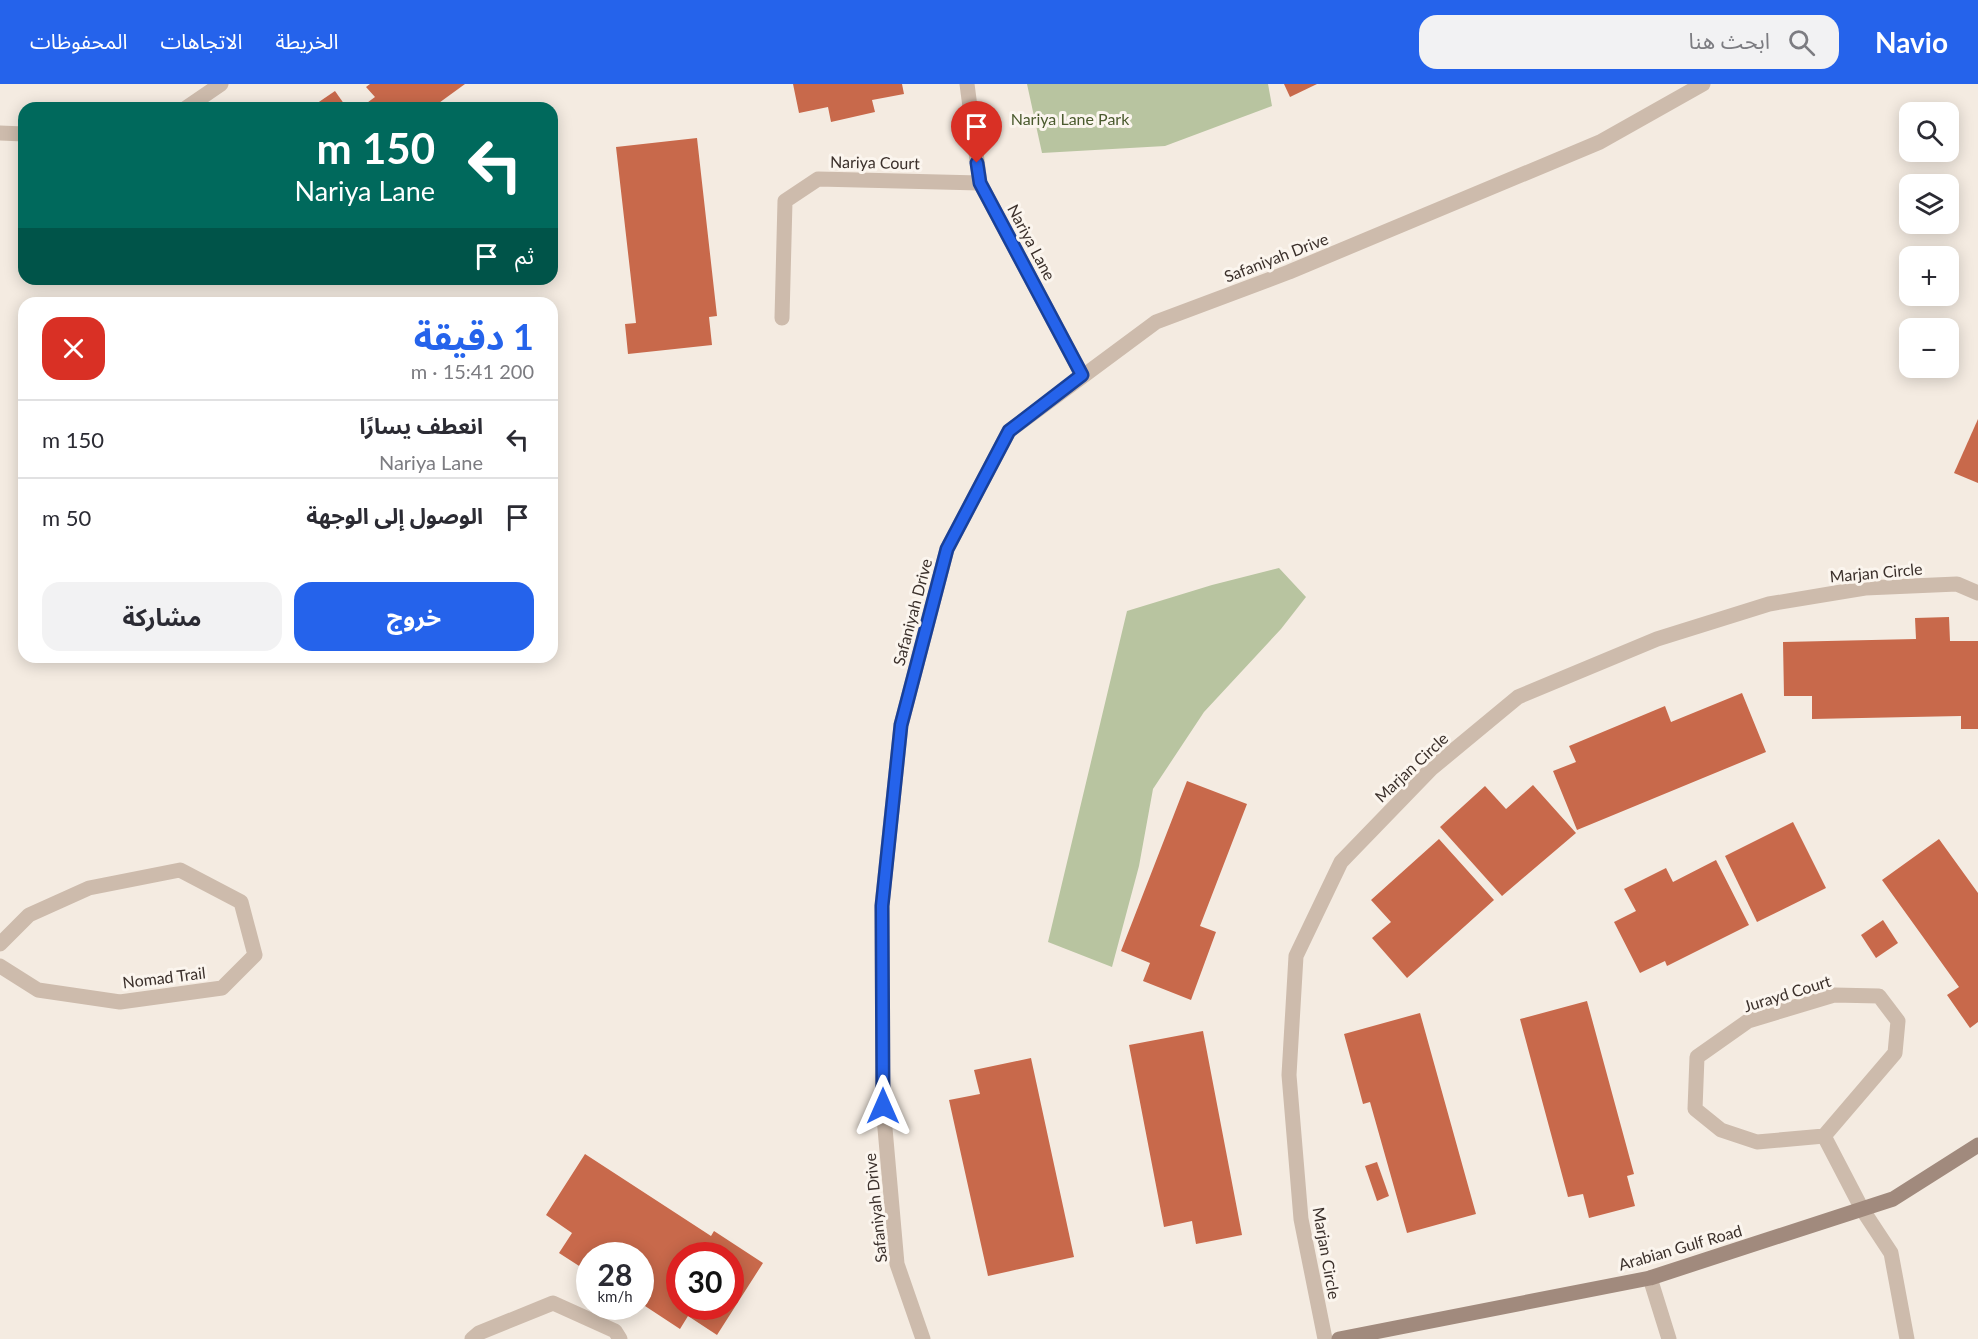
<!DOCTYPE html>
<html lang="ar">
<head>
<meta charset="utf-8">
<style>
	body { margin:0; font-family:Lato,"Noto Sans Arabic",sans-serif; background:#f2f2f3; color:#2b2b33; direction:rtl; height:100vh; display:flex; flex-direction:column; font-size:22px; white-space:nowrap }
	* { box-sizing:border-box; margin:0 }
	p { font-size:20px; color:#7c7c81 }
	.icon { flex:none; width:33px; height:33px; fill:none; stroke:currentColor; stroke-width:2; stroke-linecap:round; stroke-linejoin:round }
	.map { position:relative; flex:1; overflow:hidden; direction:ltr }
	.sheet { position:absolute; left:18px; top:213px; width:540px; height:366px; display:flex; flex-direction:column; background:#fff; border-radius:18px; box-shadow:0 3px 15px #0003; direction:rtl }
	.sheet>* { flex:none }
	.banner { position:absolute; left:18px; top:18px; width:540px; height:183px; border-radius:18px; box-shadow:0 3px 15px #0003; direction:rtl; background:#00695c; color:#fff; overflow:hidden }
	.buttons { position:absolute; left:1899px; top:18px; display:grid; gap:12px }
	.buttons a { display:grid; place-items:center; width:60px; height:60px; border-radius:12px; background:#fff; box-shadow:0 3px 15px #0003; font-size:30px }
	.speed { position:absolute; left:576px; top:1158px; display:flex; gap:12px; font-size:30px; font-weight:700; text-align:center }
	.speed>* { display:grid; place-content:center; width:78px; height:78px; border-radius:50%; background:#fff; box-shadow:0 3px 15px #0003; line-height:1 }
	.speed small { font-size:15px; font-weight:400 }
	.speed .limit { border:9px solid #d22; background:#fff; color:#111 }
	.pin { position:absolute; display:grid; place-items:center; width:51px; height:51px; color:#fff; margin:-62px -26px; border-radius:50% 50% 50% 0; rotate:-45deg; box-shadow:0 0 6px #0007 }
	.pin .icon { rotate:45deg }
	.me { position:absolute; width:66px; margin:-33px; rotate:0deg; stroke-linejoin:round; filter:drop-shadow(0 0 4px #0008) }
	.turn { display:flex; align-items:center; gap:21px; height:126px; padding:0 24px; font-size:27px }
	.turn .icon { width:78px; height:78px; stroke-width:2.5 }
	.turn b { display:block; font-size:42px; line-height:51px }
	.then { display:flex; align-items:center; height:57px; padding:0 24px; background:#0003; gap:12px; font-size:22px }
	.round { display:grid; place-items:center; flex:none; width:63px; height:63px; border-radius:18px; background:#f2f2f3 }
	.overview { display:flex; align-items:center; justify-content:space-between; height:102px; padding:0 24px }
	h1 { font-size:36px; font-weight:700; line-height:45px; color:#2563eb }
	.action { display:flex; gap:12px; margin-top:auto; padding:12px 24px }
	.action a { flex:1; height:69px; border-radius:18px; background:#2563eb; color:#fff; font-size:24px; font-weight:700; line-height:69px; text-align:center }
	.action a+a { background:#f2f2f3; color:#2b2b33 }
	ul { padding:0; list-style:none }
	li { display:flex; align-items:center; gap:18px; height:78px; padding:0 24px; border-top:2px solid #e1e1e2 }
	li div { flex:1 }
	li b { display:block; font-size:22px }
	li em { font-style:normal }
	header { display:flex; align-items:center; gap:36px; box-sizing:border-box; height:84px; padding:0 30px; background:#2563eb; color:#fff }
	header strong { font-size:28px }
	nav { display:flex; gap:33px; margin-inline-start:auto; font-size:21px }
	.search { width:420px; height:54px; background:#f2f2f3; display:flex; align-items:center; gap:15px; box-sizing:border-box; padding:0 21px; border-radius:18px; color:#7c7c81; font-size:22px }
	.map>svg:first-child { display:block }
	.green { fill:#b8c4a0 }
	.building { fill:#c8694b; fill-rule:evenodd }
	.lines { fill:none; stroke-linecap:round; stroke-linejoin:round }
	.street { stroke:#cdbbac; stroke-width:15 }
	.secondary { stroke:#a18a7d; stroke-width:15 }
	.route-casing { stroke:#184099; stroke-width:15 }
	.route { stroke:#2563eb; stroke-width:10 }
	.labels { text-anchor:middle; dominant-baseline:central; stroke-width:6; stroke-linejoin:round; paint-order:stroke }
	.park-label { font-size:16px; fill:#4a5a2e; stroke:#fbf5ee }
	.street-label { font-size:16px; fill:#3b302b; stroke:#fbf5ee }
</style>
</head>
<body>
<header>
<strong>Navio</strong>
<div class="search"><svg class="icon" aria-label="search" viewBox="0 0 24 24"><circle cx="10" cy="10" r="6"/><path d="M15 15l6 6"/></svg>ابحث هنا</div>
<nav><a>الخريطة</a><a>الاتجاهات</a><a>المحفوظات</a></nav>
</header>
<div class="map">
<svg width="1978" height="1255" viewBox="0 0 1978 1255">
	<rect width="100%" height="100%" fill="#f4ebe1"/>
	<!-- green -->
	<g class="green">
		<path d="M 1027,0 L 1268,0 L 1272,22 L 1165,62 L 1042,69 Z"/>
		<path d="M 1279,484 L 1306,513 L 1281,545 L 1204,628 L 1153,705 L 1139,782 L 1112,883 L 1048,858 L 1127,527 L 1212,501 Z"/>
	</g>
	<!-- building -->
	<g class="building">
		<path d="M 370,0 L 465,0 L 432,24 L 360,24 L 375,13 L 366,3 Z"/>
		<path d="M 793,0 L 902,0 L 904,10 L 872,16 L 875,28 L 831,38 L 828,23 L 799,29 Z"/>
		<path d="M 1284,0 L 1317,0 L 1290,13 Z"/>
		<path d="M 335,7 L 347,24 L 310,24 Z"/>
		<path d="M 697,54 L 717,232 L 709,233 L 712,261 L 628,270 L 625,240 L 636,239 L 616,63 Z"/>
		<path d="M 1978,335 L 1978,399 L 1954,389 Z"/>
		<path d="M 1949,533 L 1950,557 L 1978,557 L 1978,645 L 1961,645 L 1961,632 L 1812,635 L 1812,612 L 1784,612 L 1783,558 L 1916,555 L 1915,534 Z"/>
		<path d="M 1742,609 L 1766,668 L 1577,746 L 1553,687 L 1576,678 L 1569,662 L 1665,622 L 1671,638 Z"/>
		<path d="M 1187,697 L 1247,720 L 1200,842 L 1216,848 L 1191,916 L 1143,897 L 1150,879 L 1121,867 Z"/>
		<path d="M 1533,701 L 1576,749 L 1502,812 L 1440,743 L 1485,702 L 1506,725 Z"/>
		<path d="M 1793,738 L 1826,804 L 1757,838 L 1725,772 Z"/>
		<path d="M 1439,755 L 1494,816 L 1407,894 L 1372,854 L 1391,838 L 1371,816 Z"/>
		<path d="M 1939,755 L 1978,809 L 1978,938 L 1970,944 L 1947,911 L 1959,903 L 1882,796 Z"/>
		<path d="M 1716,776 L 1749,841 L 1667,882 L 1665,877 L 1640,889 L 1614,838 L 1636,827 L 1624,805 L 1666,784 L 1673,798 Z"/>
		<path d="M 1883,836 L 1898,859 L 1876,874 L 1861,851 Z"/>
		<path d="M 1587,917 L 1634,1090 L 1627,1092 L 1635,1122 L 1589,1134 L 1583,1110 L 1568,1113 L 1520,935 Z"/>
		<path d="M 1420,929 L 1476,1130 L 1407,1149 L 1370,1018 L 1363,1020 L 1344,950 Z"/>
		<path d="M 1203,947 L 1242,1151 L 1196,1160 L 1192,1137 L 1164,1143 L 1129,961 Z"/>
		<path d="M 1031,974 L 1074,1173 L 988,1192 L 949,1016 L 980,1010 L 974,986 Z"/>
		<path d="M 585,1070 L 711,1152 L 714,1147 L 763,1179 L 717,1251 L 688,1232 L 680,1245 L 645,1222 L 651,1212 L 640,1205 L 640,1172 L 590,1172 L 590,1189 L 559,1169 L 572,1149 L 546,1131 ZM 680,1172 L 730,1172 L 730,1222 L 680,1222 Z"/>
		<path d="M 1377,1078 L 1389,1112 L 1377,1117 L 1365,1082 Z"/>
	</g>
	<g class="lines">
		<!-- street -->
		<g class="street">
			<path d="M 967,0 L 980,99 L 1082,291"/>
			<path d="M 186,24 L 221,0"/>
			<path d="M 0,49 L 24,50"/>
			<path d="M 782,234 L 785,117 L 818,95 L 980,99"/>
			<path d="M 0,860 L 29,831 L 89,804 L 180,786 L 241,818 L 255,871 L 222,904 L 120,918 L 38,906 L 0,882"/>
			<path d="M 1824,1052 L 1757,1058 L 1721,1046 L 1695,1025 L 1697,973 L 1748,937 L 1834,911 L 1879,912 L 1898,937 L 1895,969 L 1824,1052 L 1862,1125 L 1891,1169 L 1907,1255"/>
			<path d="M 1650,1194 L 1669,1255"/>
			<path d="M 472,1255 L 479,1249 L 553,1219 L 615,1247 L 620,1255"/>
			<path d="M 923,1255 L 897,1180 L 883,1022 L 882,821 L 901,641 L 947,465 L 1009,347 L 1156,238 L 1289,188 L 1600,58 L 1703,0"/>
			<path d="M 1325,1255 L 1301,1135 L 1289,991 L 1296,872 L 1341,778 L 1431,685 L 1518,613 L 1657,555 L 1769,520 L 1865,504 L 1957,500 L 1978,509"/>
		</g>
		<!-- secondary -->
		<path class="secondary" d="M 1339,1255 L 1650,1194 L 1893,1115 L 1978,1061"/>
	</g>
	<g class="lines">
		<!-- route casing -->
		<g class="route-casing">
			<path id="route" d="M 883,1022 L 882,822 L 901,641 L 947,465 L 1009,347 L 1082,291 L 980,99 L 977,79"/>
		</g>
		<!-- route -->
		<use href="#route" class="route"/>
	</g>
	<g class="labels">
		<!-- park labels -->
		<g class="park-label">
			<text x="1070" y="34">Nariya Lane Park</text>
		</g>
		<!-- street labels -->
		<g class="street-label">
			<text transform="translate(875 78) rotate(1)">Nariya Court</text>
			<text transform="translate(1032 158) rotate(62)">Nariya Lane</text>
			<text transform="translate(1276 173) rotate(-21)">Safaniyah Drive</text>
			<text transform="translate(1876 488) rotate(-5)">Marjan Circle</text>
			<text transform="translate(912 528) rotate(-75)">Safaniyah Drive</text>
			<text transform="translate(1411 683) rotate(-43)">Marjan Circle</text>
			<text transform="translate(164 893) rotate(-7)">Nomad Trail</text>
			<text transform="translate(1787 909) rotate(-17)">Jurayd Court</text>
			<text transform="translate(875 1124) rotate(-96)">Safaniyah Drive</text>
			<text transform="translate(1680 1163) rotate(-16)">Arabian Gulf Road</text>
			<text transform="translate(1327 1169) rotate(80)">Marjan Circle</text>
		</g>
	</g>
</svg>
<div class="buttons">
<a><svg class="icon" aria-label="search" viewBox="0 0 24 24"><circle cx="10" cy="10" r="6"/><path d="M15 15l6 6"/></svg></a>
<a><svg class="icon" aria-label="layers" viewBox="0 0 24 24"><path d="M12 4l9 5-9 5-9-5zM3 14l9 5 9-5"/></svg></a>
<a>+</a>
<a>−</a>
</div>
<div class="speed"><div>28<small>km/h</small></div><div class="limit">30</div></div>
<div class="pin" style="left:977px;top:79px;background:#d93025"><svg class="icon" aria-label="arrive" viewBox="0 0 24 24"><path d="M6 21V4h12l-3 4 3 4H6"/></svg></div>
<svg class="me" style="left:883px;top:1022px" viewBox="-20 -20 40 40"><path d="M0-17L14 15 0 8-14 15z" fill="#2563eb" stroke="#fff" stroke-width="4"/></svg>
<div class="banner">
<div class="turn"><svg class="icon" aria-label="left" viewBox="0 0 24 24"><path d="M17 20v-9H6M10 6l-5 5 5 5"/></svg><div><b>150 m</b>Nariya Lane</div></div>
<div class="then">ثم<svg class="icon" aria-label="arrive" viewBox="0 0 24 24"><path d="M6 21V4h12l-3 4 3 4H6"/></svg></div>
</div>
<section class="sheet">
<div class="overview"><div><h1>1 دقيقة</h1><p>200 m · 15:41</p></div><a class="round" style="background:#d93025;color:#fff"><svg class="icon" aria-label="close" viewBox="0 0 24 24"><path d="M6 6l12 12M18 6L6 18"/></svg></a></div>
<ul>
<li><svg class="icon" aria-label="left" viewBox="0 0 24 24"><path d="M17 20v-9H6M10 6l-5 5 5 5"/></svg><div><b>انعطف يسارًا</b><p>Nariya Lane</p></div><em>150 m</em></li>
<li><svg class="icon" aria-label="arrive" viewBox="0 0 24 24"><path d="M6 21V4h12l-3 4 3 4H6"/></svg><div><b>الوصول إلى الوجهة</b></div><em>50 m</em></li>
</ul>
<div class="action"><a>خروج</a><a>مشاركة</a></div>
</section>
</div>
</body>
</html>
